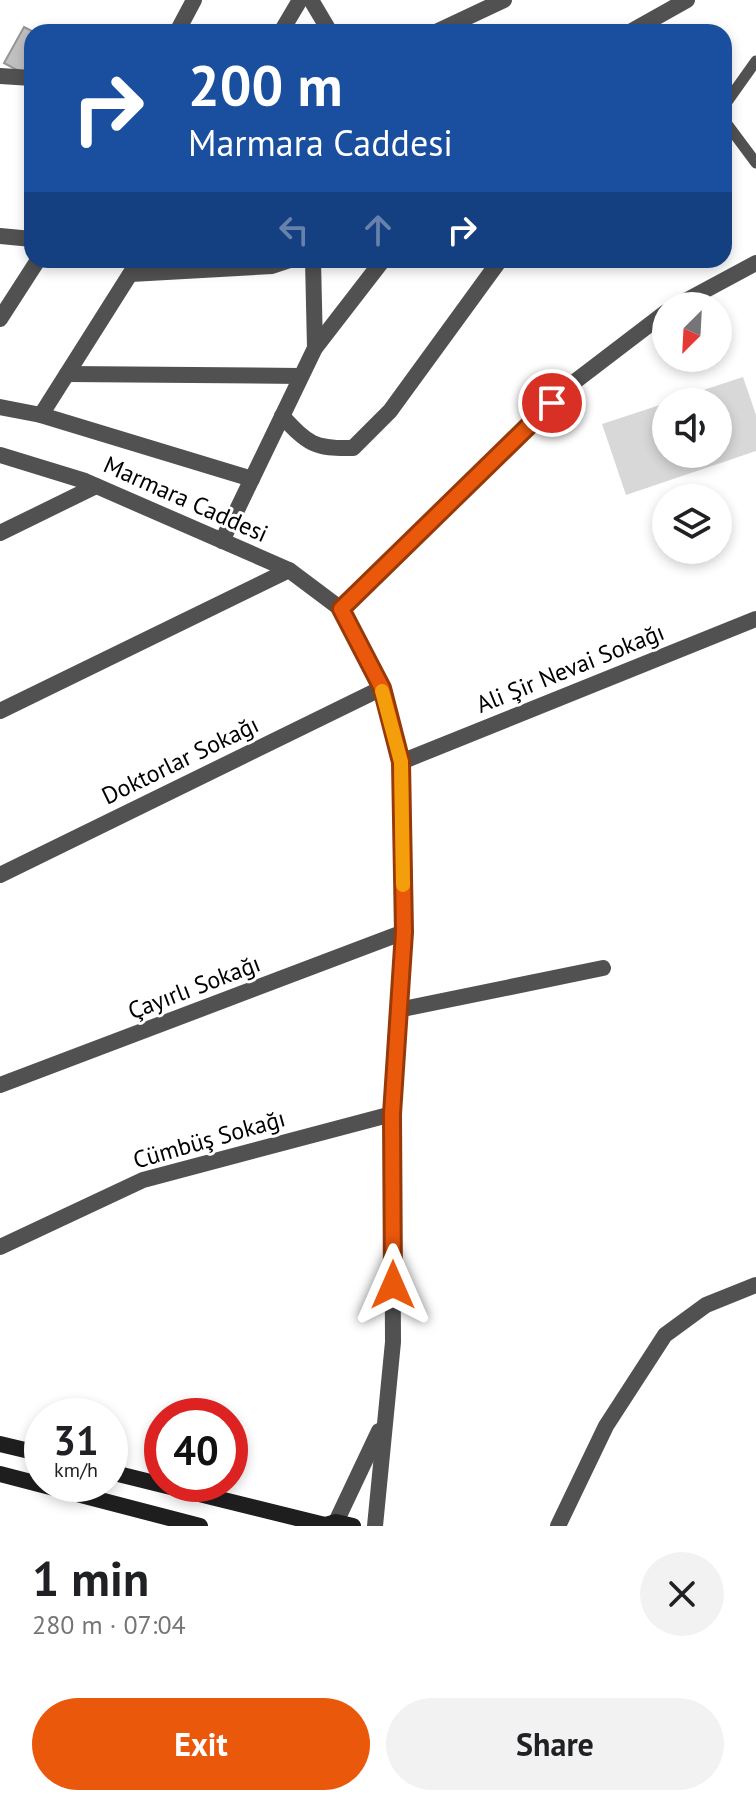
<!DOCTYPE html>
<html lang="en">
<head>
<meta charset="utf-8">
<style>
	body { margin:0; font-family:"PT Sans",sans-serif; background:#f2f2f2; color:#202124; height:100vh; display:flex; flex-direction:column; font-size:30px; white-space:nowrap }
	* { box-sizing:border-box; margin:0 }
	p { font-size:26px; color:#757577 }
	.icon { flex:none; width:44px; height:44px; fill:none; stroke:currentColor; stroke-width:2; stroke-linecap:round; stroke-linejoin:round }
	.map { position:relative; height:1526px; overflow:hidden }
	.side { display:flex; flex-direction:column; background:#fff; flex:1 }
	.side>* { flex:none }
	.top-card { position:absolute; left:24px; top:24px; width:708px; height:244px; border-radius:24px; box-shadow:0 4px 12px #0003; background:#1a4fa0; color:#fff; overflow:hidden }
	.needle { width:52px; rotate:204deg }
	.tools { position:absolute; left:652px; top:292px; display:grid; gap:16px }
	.tools a { display:grid; place-items:center; width:80px; height:80px; border-radius:50%; background:#fff; box-shadow:0 4px 12px #0003; font-size:40px }
	.speed { position:absolute; left:24px; top:1398px; display:flex; gap:16px; font-size:40px; font-weight:700; text-align:center }
	.speed>* { display:grid; place-content:center; width:104px; height:104px; border-radius:50%; background:#fff; box-shadow:0 4px 12px #0003; line-height:1 }
	.speed small { font-size:20px; font-weight:400 }
	.speed .limit { border:12px solid #d22; background:#fff; color:#111 }
	.pin { position:absolute; display:grid; place-items:center; width:68px; height:68px; color:#fff; margin:-34px; border:4px solid #fff; border-radius:50%; box-shadow:0 2px 8px #0007 }
	.me { position:absolute; width:88px; margin:-44px; rotate:0deg; stroke-linejoin:round; filter:drop-shadow(0 0 6px #0008) }
	.turn { display:flex; align-items:center; gap:28px; height:168px; padding:0 32px; font-size:36px }
	.turn .icon { width:104px; height:104px; stroke-width:2.5 }
	.turn b { display:block; font-size:56px; line-height:68px }
	.lanes { display:flex; align-items:center; height:76px; padding:0 32px; background:#0003; justify-content:center; gap:40px; direction:ltr }
	.lanes .off { opacity:.35 }
	.round { display:grid; place-items:center; flex:none; width:84px; height:84px; border-radius:42px; background:#f2f2f2 }
	.head { display:flex; align-items:center; justify-content:space-between; height:136px; padding:0 32px }
	h1 { font-size:48px; font-weight:700; line-height:60px }
	.button { display:flex; gap:16px; margin-top:auto; padding:16px 32px }
	.button a { flex:1; height:92px; border-radius:48px; background:#ea580c; color:#fff; font-size:32px; font-weight:700; line-height:92px; text-align:center }
	.button a+a { background:#f2f2f2; color:#202124 }
	.map>svg:first-child { display:block }
	.green { fill:#d8d8d8 }
	.building { fill:#c0c0c0; stroke:#959595; stroke-width:2 }
	.lines { fill:none; stroke-linecap:round; stroke-linejoin:round }
	.service { stroke:#515151; stroke-width:11 }
	.minor { stroke:#515151; stroke-width:16 }
	.tertiary { stroke:#515151; stroke-width:16 }
	.secondary { stroke:#1e1e1e; stroke-width:16 }
	.route-casing { stroke:#983908; stroke-width:20 }
	.route { stroke:#ea580c; stroke-width:14 }
	.slow { stroke:#f59e0b; stroke-width:14 }
	.labels { text-anchor:middle; dominant-baseline:central; stroke-width:6; stroke-linejoin:round; paint-order:stroke }
	.street-label { font-size:24px; fill:#000; stroke:#fff }
</style>
</head>
<body>
<div class="map">
<svg width="756" height="1526" viewBox="0 0 756 1526">
	<rect width="100%" height="100%" fill="#fff"/>
	<!-- green -->
	<path class="green" d="M 743,377 L 756,415 L 756,451 L 626,495 L 602,424 L 666,403 L 666,454 L 718,454 L 718,402 L 667,402 Z"/>
	<!-- building -->
	<path class="building" d="M 24,27 L 34,32 L 32,64 L 26,75 L 4,63 Z"/>
	<g class="lines">
		<!-- service -->
		<g class="service">
			<path d="M 724,106 L 756,61"/>
			<path d="M 724,120 L 756,163"/>
		</g>
		<!-- minor -->
		<g class="minor">
			<path d="M 311,0 L 330,32"/>
			<path d="M 177,32 L 194,0"/>
			<path d="M 281,32 L 300,0"/>
			<path d="M 436,32 L 504,0"/>
			<path d="M 630,32 L 687,0"/>
			<path d="M 0,76 L 32,78"/>
			<path d="M 0,236 L 32,239"/>
			<path d="M 139,260 L 41,415 L 252,479"/>
			<path d="M 313,260 L 315,348"/>
			<path d="M 131,274 L 272,266 L 290,260"/>
			<path d="M 0,319 L 38,260"/>
			<path d="M 67,374 L 301,376"/>
			<path d="M 0,407 L 41,415"/>
			<path d="M 282,416 C 308,444 314,449 353,448 L 390,411 L 500,260"/>
			<path d="M 0,533 L 96,486"/>
			<path d="M 222,541 L 315,348 L 383,260"/>
			<path d="M 0,711 L 289,570"/>
			<path d="M 401,762 L 756,619"/>
			<path d="M 0,875 L 382,688"/>
			<path d="M 398,1010 L 603,968"/>
			<path d="M 0,1085 L 404,932"/>
			<path d="M 0,1247 L 143,1180 L 392,1114"/>
			<path d="M 558,1526 L 606,1426 L 665,1335 L 706,1305 L 756,1285"/>
		</g>
		<!-- tertiary -->
		<g class="tertiary">
			<path d="M 676,306 L 756,263"/>
			<path d="M 0,455 L 85,481 L 289,570 L 341,609 L 382,688 L 401,762 L 404,932 L 392,1114 L 393,1342 L 375,1526"/>
			<path d="M 341,609 L 573,383 L 666,312"/>
			<path d="M 336,1522 L 379,1431"/>
		</g>
		<!-- secondary -->
		<g class="secondary">
			<path d="M 0,1444 L 42,1454"/>
			<path d="M 110,1472 L 325,1525"/>
			<path d="M 0,1474 L 200,1526"/>
			<path d="M 322,1526 L 336,1522 L 353,1526"/>
		</g>
	</g>
	<g class="lines">
		<!-- route casing -->
		<g class="route-casing">
			<path id="route" d="M 393,1285 L 392,1114 L 404,932 L 401,762 L 382,688 L 341,609 L 552,403"/>
		</g>
		<!-- route -->
		<use href="#route" class="route"/>
		<!-- slow -->
		<path class="slow" d="M 382,691 L 401,762 L 403,885"/>
	</g>
	<g class="labels">
		<!-- street labels -->
		<g class="street-label">
			<text transform="translate(186 499) rotate(24)">Marmara Caddesi</text>
			<text transform="translate(570 668) rotate(-22)">Ali Şir Nevai Sokağı</text>
			<text transform="translate(180 760) rotate(-26)">Doktorlar Sokağı</text>
			<text transform="translate(194 987) rotate(-21)">Çayırlı Sokağı</text>
			<text transform="translate(209 1139) rotate(-16)">Cümbüş Sokağı</text>
		</g>
	</g>
</svg>
<div class="tools">
<a><svg class="needle" viewBox="-14 -14 28 28"><path d="M0-13l5 13h-10z" fill="#e53935"/><path d="M0 13l5-13h-10z" fill="#757577"/></svg></a>
<a><svg class="icon" aria-label="sound" viewBox="0 0 24 24"><path d="M4 9h4l5-4v14l-5-4H4zM17 9q2 3 0 6"/></svg></a>
<a><svg class="icon" aria-label="layers" viewBox="0 0 24 24"><path d="M12 4l9 5-9 5-9-5zM3 14l9 5 9-5"/></svg></a>
</div>
<div class="speed"><div>31<small>km/h</small></div><div class="limit">40</div></div>
<div class="pin" style="left:552px;top:403px;background:#d93025"><svg class="icon" aria-label="arrive" viewBox="0 0 24 24"><path d="M6 21V4h12l-3 4 3 4H6"/></svg></div>
<svg class="me" style="left:393px;top:1285px" viewBox="-20 -20 40 40"><path d="M0-17L14 15 0 8-14 15z" fill="#ea580c" stroke="#fff" stroke-width="4"/></svg>
<div class="top-card">
<div class="turn"><svg class="icon" aria-label="right" viewBox="0 0 24 24"><path d="M7 20v-9h11M14 6l5 5-5 5"/></svg><div><b>200 m</b>Marmara Caddesi</div></div>
<div class="lanes"><svg class="icon off" aria-label="left" viewBox="0 0 24 24"><path d="M17 20v-9H6M10 6l-5 5 5 5"/></svg><svg class="icon off" aria-label="ahead" viewBox="0 0 24 24"><path d="M12 20V5M6 11l6-6 6 6"/></svg><svg class="icon" aria-label="right" viewBox="0 0 24 24"><path d="M7 20v-9h11M14 6l5 5-5 5"/></svg></div>
</div>
</div>
<section class="side">
<div class="head"><div><h1>1 min</h1><p>280 m · 07:04</p></div><a class="round"><svg class="icon" aria-label="close" viewBox="0 0 24 24"><path d="M6 6l12 12M18 6L6 18"/></svg></a></div>
<div class="button"><a>Exit</a><a>Share</a></div>
</section>
</body>
</html>
